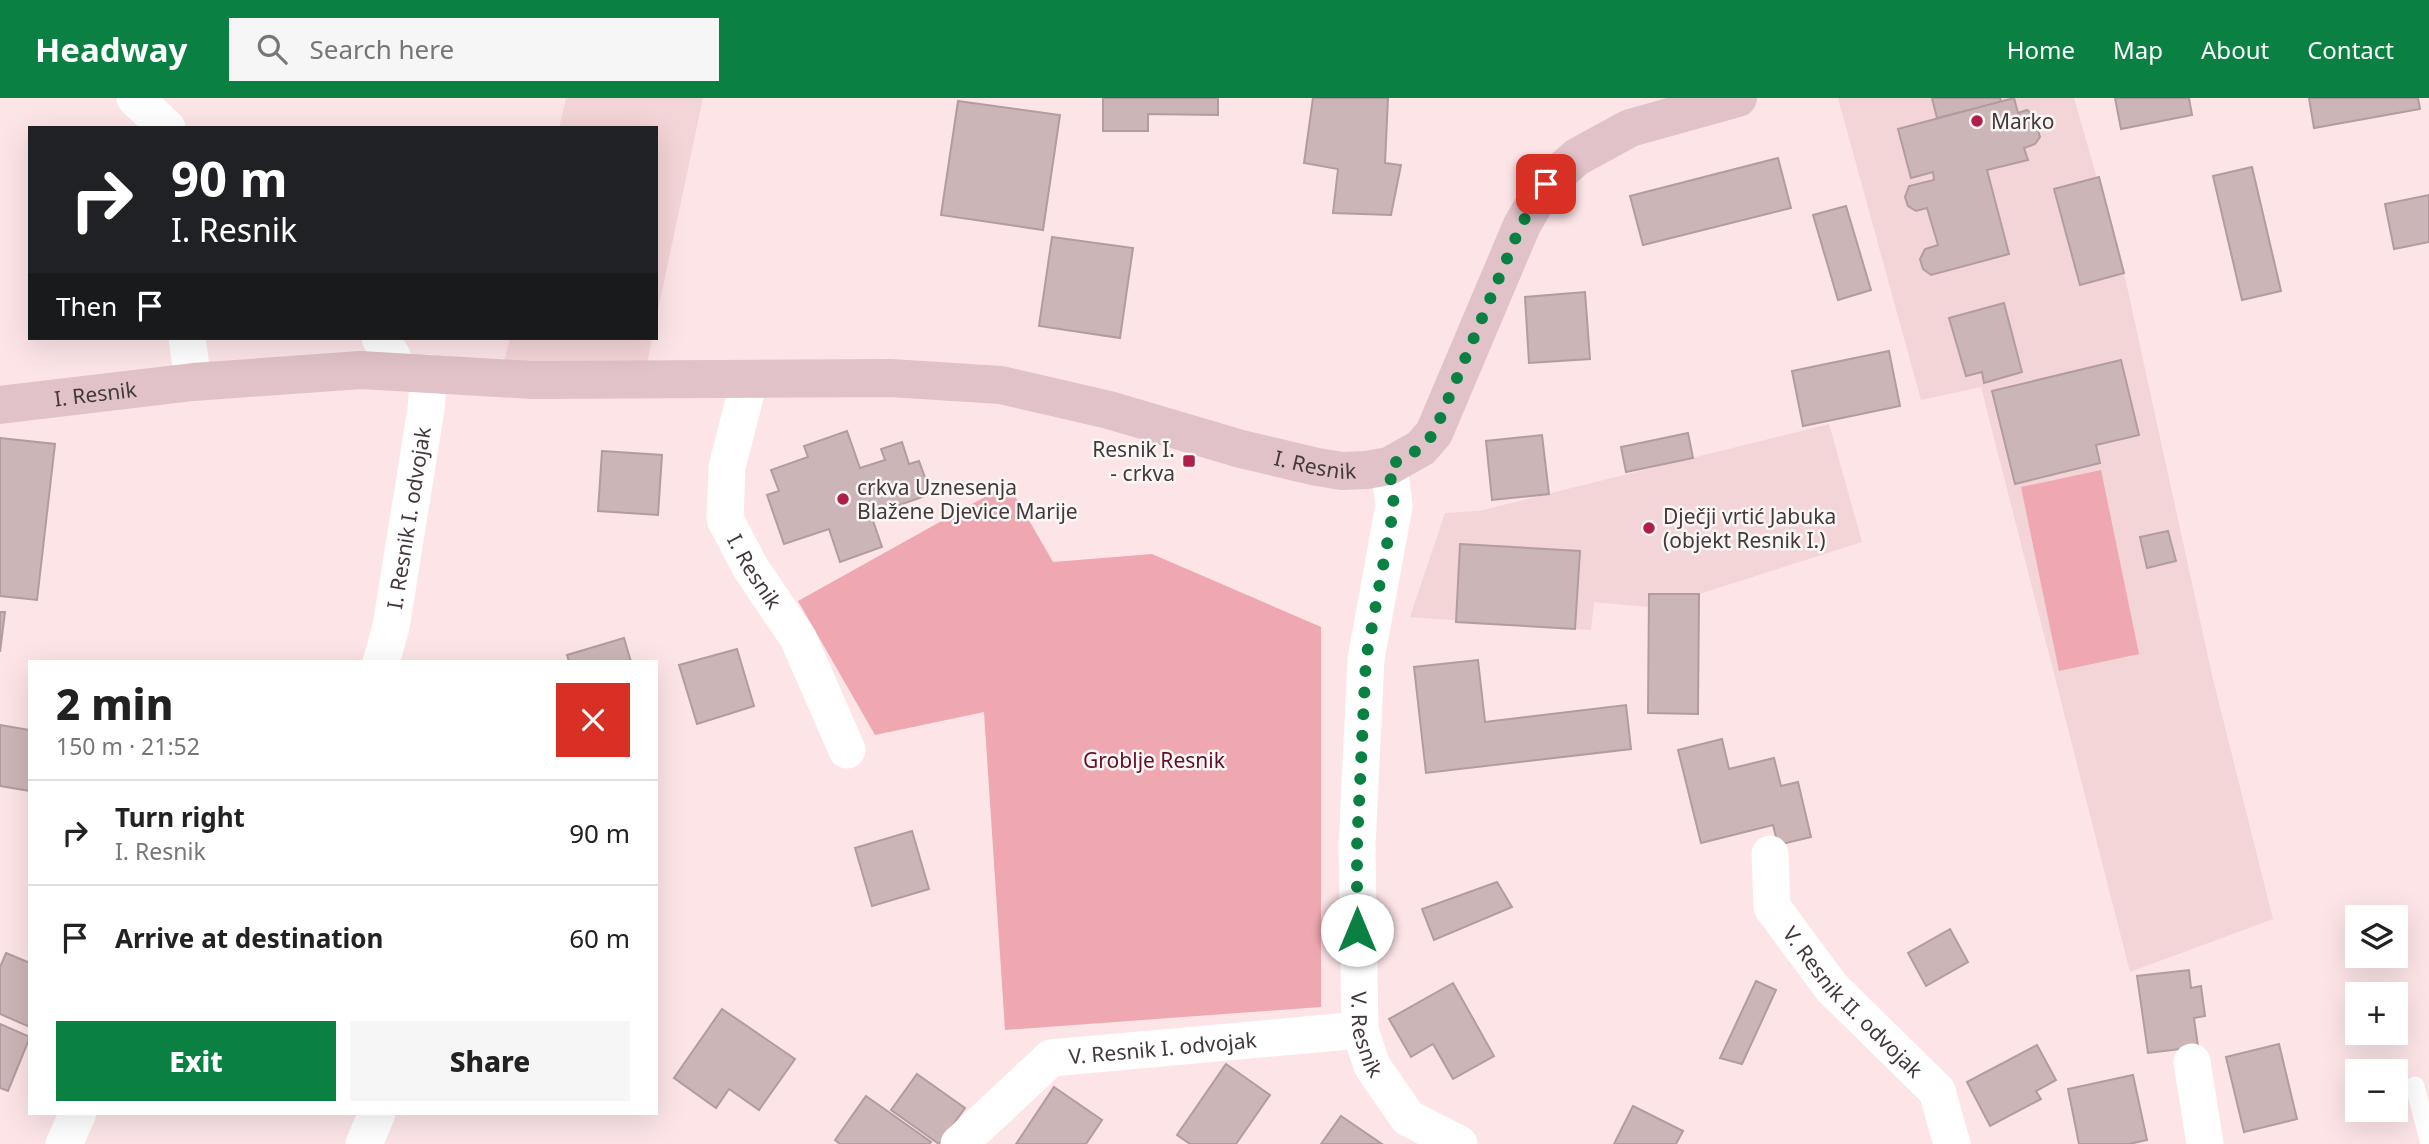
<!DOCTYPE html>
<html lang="en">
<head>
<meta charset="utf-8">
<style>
	body { margin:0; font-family:"Noto Sans",sans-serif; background:#f6f6f6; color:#222; height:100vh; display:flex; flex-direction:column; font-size:26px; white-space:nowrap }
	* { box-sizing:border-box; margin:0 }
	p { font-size:23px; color:#767676 }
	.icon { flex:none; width:38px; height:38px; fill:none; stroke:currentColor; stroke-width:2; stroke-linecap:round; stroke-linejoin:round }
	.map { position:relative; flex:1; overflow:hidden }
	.panel { position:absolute; left:28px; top:562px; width:630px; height:455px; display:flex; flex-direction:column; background:#fff; border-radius:0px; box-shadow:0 7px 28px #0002 }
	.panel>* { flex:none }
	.hud { position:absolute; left:28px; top:28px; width:630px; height:214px; border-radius:0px; box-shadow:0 7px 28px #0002; background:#202124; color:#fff; overflow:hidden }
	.fabs { position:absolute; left:2345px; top:807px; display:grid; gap:14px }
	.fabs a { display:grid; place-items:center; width:63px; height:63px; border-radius:0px; background:#fff; box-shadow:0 7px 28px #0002; font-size:35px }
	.pin { position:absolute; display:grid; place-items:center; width:60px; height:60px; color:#fff; margin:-30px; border-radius:14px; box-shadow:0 4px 10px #0006 }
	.me { position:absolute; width:77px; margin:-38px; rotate:0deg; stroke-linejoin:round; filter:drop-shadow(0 0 5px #0008) }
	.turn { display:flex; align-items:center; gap:24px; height:147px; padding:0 28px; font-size:32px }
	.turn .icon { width:91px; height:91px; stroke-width:2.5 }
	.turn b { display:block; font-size:49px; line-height:60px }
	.then { display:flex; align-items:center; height:66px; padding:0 28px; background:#0003; gap:14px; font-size:26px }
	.round { display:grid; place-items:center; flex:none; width:74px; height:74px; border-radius:0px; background:#f6f6f6 }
	.headline { display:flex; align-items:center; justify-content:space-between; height:119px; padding:0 28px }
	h1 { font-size:42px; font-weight:800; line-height:52px }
	.primary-button { display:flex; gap:14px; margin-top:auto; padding:14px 28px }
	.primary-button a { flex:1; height:80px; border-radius:0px; background:#0b8043; color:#fff; font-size:28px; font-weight:800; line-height:80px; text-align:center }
	.primary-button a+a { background:#f6f6f6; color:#222 }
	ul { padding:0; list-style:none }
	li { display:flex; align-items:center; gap:21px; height:105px; padding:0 28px; border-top:2px solid #e0e0e0 }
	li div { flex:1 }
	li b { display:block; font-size:26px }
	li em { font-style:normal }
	header { display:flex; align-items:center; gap:42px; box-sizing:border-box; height:98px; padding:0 35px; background:#0b8043; color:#fff }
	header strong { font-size:33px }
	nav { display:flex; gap:38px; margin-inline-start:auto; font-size:24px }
	.search { width:490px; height:63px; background:#f6f6f6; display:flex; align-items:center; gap:18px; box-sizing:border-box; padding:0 24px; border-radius:0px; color:#767676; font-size:26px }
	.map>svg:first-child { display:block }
	.built { fill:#f3d4d7 }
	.green { fill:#efa8b2 }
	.building { fill:#cbb5b7; stroke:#b29c9f; stroke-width:2 }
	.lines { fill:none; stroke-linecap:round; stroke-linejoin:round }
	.lane { stroke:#fff; stroke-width:19 }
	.street { stroke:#fff; stroke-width:37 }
	.secondary { stroke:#e0c2c8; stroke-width:38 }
	.route { stroke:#0b8043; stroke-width:12; stroke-dasharray:0 21.6 }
	.poi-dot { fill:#b01e4b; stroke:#fcf7f7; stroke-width:2.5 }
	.labels { text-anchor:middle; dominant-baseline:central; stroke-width:5; stroke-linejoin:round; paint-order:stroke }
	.poi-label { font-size:21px; fill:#43393b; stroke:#fcf7f7; text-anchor:start }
	.street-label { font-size:21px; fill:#43393b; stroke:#fcf7f7 }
	.park-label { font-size:21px; fill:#620f28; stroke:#fcf7f7 }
</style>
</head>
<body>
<header>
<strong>Headway</strong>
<div class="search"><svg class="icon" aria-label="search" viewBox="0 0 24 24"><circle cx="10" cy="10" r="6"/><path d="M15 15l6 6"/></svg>Search here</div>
<nav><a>Home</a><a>Map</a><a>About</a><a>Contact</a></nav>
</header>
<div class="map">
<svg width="2429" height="1046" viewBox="0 0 2429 1046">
	<rect width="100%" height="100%" fill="#fce4e7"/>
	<!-- built -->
	<g class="built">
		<path d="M 566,0 L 703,0 L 656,221 L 656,30 L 559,30 Z"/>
		<path d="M 1838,0 L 2074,0 L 2124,175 L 2212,577 L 2273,821 L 2130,874 L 1981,289 L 1921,302 Z"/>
		<path d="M 510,240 L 652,240 L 647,267 L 504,264 Z"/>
		<path d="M 1829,326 L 1862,444 L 1699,496 L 1649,496 L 1648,509 L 1594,504 L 1591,532 L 1410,519 L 1445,415 L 1479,413 Z"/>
	</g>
	<!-- green -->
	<g class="green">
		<path d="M 2101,372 L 2139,556 L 2059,573 L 2021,389 Z"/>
		<path d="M 1008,386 L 1053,464 L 1152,456 L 1321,529 L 1321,909 L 1005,932 L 984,614 L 875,637 L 798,503 Z"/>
	</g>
	<!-- building -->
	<g class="building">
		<path d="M 1103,0 L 1218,0 L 1218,17 L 1148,16 L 1148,33 L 1103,33 Z"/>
		<path d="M 1313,0 L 1388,0 L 1385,65 L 1401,67 L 1391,117 L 1333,115 L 1338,71 L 1304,65 Z"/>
		<path d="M 1932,0 L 2000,0 L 2001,4 L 1937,20 Z"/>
		<path d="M 2014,0 L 2018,15 L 2027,12 L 2034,18 L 2040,39 L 2035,46 L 2024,50 L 2028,62 L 1987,72 L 2009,156 L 1931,177 L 1923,171 L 1920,161 L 1925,151 L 1938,147 L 1927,110 L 1916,113 L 1908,108 L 1905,99 L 1909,88 L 1934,82 L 1933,74 L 1911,80 L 1898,31 Z"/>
		<path d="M 2115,0 L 2189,0 L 2192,17 L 2121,31 Z"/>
		<path d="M 2309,0 L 2418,0 L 2420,11 L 2314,30 Z"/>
		<path d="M 958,3 L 1060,17 L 1043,132 L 941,117 Z"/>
		<path d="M 1778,60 L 1791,110 L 1643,147 L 1630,98 Z"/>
		<path d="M 2252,69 L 2281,193 L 2242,202 L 2213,78 Z"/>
		<path d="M 2099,79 L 2124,175 L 2080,187 L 2054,91 Z"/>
		<path d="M 2429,97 L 2429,144 L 2394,151 L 2385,106 Z"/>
		<path d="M 1846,108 L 1871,192 L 1838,202 L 1813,117 Z"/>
		<path d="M 1052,139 L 1133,150 L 1120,240 L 1039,228 Z"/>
		<path d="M 1585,194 L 1590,261 L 1529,265 L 1525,199 Z"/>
		<path d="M 2004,205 L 2022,274 L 1984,285 L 1982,274 L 1966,278 L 1949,220 Z"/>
		<path d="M 1889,253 L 1900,308 L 1803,328 L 1792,273 Z"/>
		<path d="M 2121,262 L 2139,337 L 2096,347 L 2100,365 L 2015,386 L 1992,293 Z"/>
		<path d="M 847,333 L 860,370 L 885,362 L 881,351 L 902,344 L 909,366 L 919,363 L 931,396 L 871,417 L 882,449 L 840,464 L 829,431 L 784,446 L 767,397 L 779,393 L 771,372 L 808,359 L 804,348 Z"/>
		<path d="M 1688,335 L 1693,360 L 1626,374 L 1621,349 Z"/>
		<path d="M 1542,337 L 1549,396 L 1492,402 L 1486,343 Z"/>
		<path d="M 0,340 L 55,346 L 37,502 L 0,498 Z"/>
		<path d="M 602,353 L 662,357 L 658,417 L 598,413 Z"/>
		<path d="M 2168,433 L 2176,463 L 2147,470 L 2140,439 Z"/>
		<path d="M 1460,446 L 1580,453 L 1575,531 L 1456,524 Z"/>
		<path d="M 1649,496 L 1699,496 L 1698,616 L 1648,615 Z"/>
		<path d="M 0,514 L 5,514 L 0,554 Z"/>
		<path d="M 624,540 L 631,564 L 569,564 L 567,557 Z"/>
		<path d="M 737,551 L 754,608 L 697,626 L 679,567 Z"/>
		<path d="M 1478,562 L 1485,624 L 1626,607 L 1631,651 L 1426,675 L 1414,569 Z"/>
		<path d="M 0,627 L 30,632 L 30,693 L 0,688 Z"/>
		<path d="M 1722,641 L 1729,671 L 1774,660 L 1781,688 L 1798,684 L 1811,739 L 1778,747 L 1773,727 L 1701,745 L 1678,652 Z"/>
		<path d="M 912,733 L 929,791 L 872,808 L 855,750 Z"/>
		<path d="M 1497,784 L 1512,809 L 1434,842 L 1422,811 Z"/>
		<path d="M 1950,831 L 1968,864 L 1926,888 L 1908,855 Z"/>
		<path d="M 6,855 L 30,865 L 30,929 L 0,916 L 0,869 Z"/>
		<path d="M 2189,872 L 2191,890 L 2201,888 L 2205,918 L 2194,920 L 2198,949 L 2148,955 L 2137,878 Z"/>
		<path d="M 1756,883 L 1776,892 L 1742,966 L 1720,960 Z"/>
		<path d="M 1453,885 L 1494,958 L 1453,981 L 1433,946 L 1411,959 L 1389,921 Z"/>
		<path d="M 722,911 L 795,961 L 759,1012 L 729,991 L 716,1010 L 674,980 Z"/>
		<path d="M 0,926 L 30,939 L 8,993 L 0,990 Z"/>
		<path d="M 2279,946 L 2297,1021 L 2244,1034 L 2226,959 Z"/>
		<path d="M 2037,947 L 2056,982 L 2036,993 L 2041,1001 L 1990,1028 L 1967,984 Z"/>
		<path d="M 1226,966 L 1270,997 L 1236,1046 L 1190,1046 L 1177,1037 Z"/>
		<path d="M 917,976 L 965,1010 L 939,1046 L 891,1012 Z"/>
		<path d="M 2133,977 L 2147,1042 L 2129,1046 L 2079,1046 L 2068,991 Z"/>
		<path d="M 1054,989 L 1102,1022 L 1086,1046 L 1016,1046 Z"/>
		<path d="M 866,998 L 931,1044 L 929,1046 L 840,1046 L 835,1042 Z"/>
		<path d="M 1633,1008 L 1683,1033 L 1676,1046 L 1614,1046 Z"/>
		<path d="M 1341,1018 L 1382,1046 L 1321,1046 Z"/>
	</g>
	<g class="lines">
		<!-- lane -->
		<path class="lane" d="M 2415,988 L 2429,1042"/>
		<!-- street -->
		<g class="street">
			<path d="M 135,0 L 167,30"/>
			<path d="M 187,240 L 193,284"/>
			<path d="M 380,240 L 392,258 L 397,272"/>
			<path id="s1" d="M 749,283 L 727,369 L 725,421 L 750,469 L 798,540 L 847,652"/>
			<path id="s2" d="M 1389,368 L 1394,408 L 1366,561 L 1357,748 L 1360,932 L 1372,968 L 1408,1020 L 1459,1046"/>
			<path id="s3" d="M 381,564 L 391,529 L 426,311 L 429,275"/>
			<path id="s4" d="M 1770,756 L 1772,809 L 1832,890 L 1937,993 L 1952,1046"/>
			<path d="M 2192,964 L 2205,1046"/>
			<path d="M 64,1046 L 78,1015"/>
			<path d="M 364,1046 L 377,1015"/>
			<path id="s5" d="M 959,1046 L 1051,960 L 1360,932"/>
		</g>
		<!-- secondary -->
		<path class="secondary" id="s6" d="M 0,307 L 193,284 L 361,272 L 533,282 L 890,280 L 1001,287 L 1109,312 L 1241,351 L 1317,369 L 1342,373 L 1366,372 L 1389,368 L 1421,350 L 1434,335 L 1522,127 L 1546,86 L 1577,59 L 1630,30 L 1738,0"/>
	</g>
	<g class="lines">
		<!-- route -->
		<path class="route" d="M 1357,832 L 1357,748 L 1366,561 L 1394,408 L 1389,368 L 1421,350 L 1434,335 L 1521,127 L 1546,86"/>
	</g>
	<!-- markers -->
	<g class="poi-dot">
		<circle cx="1977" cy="23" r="7"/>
		<rect x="1182" y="356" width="14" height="14" rx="3.5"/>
		<circle cx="843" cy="401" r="7"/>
		<circle cx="1649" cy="430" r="7"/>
	</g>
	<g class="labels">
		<!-- poi labels -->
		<g class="poi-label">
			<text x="1991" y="23">Marko</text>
			<text x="1175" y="351" text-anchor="end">Resnik I.<tspan x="1175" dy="24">- crkva</tspan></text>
			<text x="857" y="389">crkva Uznesenja<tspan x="857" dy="24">Blažene Djevice Marije</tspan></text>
			<text x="1663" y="418">Dječji vrtić Jabuka<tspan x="1663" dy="24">(objekt Resnik I.)</tspan></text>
		</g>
		<!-- street labels -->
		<g class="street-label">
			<text stroke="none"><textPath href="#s6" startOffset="96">I. Resnik</textPath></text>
			<text stroke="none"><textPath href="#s6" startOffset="1328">I. Resnik</textPath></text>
			<text stroke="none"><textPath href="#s3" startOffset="147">I. Resnik I. odvojak</textPath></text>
			<text stroke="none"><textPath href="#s1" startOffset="201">I. Resnik</textPath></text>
			<text stroke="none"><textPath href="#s4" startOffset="178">V. Resnik II. odvojak</textPath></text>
			<text stroke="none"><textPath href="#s2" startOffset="572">V. Resnik</textPath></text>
			<text stroke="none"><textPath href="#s5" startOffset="238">V. Resnik I. odvojak</textPath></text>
		</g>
		<!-- park labels -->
		<g class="park-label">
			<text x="1154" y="662">Groblje Resnik</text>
		</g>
	</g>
</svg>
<div class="fabs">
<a><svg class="icon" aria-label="layers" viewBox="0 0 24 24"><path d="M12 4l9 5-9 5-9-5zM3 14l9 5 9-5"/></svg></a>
<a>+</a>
<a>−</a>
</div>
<div class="pin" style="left:1546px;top:86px;background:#d93025"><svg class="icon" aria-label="arrive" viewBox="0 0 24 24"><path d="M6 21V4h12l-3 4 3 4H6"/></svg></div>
<svg class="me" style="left:1357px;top:832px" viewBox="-20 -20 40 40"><circle r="19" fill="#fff"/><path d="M0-13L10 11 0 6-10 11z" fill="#0b8043"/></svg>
<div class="hud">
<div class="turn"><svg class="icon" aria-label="right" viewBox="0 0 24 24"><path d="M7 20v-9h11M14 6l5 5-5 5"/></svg><div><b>90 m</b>I. Resnik</div></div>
<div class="then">Then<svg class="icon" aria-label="arrive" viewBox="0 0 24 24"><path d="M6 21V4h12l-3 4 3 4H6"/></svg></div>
</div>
<section class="panel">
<div class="headline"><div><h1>2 min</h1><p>150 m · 21:52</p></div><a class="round" style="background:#d93025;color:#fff"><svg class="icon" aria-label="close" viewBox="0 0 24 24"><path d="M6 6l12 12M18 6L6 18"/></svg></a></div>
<ul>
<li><svg class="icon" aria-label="right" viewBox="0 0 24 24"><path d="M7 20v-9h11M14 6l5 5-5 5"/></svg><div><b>Turn right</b><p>I. Resnik</p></div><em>90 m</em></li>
<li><svg class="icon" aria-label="arrive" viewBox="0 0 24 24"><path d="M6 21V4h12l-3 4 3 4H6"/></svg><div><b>Arrive at destination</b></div><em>60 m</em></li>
</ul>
<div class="primary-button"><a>Exit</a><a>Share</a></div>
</section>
</div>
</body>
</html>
